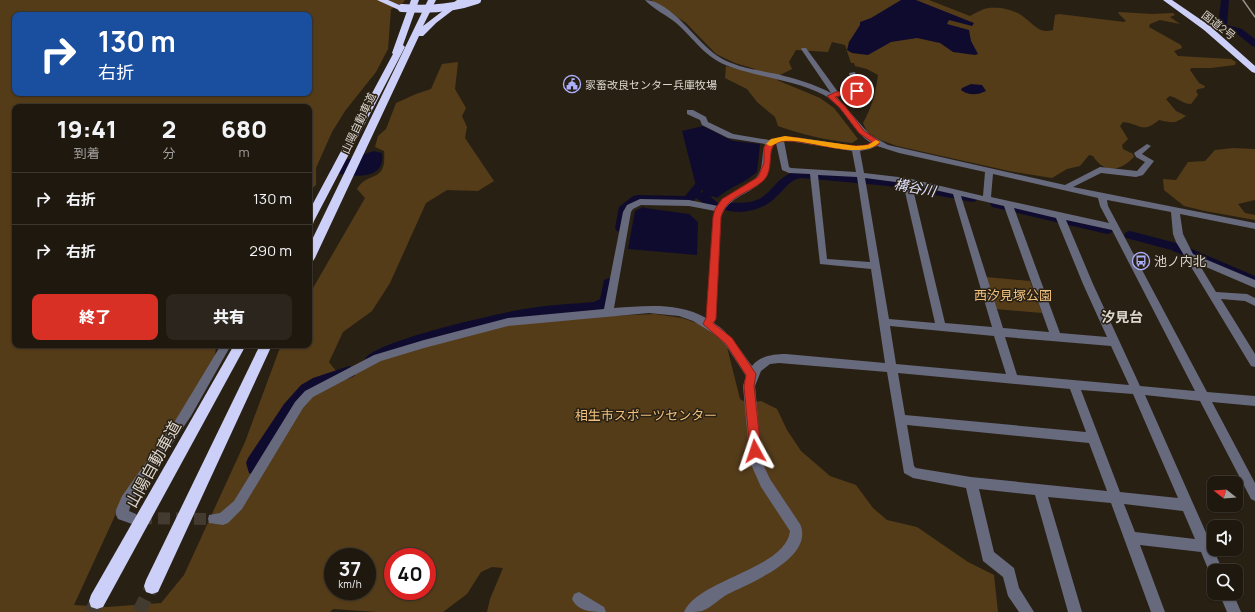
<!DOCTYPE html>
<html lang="ja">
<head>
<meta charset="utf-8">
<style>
	body { margin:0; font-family:Manrope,"Noto Sans JP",sans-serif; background:#2c251d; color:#f1f3f6; height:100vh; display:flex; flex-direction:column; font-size:15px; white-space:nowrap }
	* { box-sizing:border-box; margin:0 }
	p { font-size:13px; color:#a1a09e }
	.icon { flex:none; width:22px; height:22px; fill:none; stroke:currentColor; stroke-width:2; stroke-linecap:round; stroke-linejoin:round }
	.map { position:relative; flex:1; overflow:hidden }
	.details { position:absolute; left:12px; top:104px; width:300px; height:244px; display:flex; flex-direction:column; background:#1f180f; border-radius:8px; box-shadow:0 1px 3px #0004,0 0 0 1px #3c372f }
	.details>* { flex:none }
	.banner { position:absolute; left:12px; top:12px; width:300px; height:84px; border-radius:8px; box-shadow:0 1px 3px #0004,0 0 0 1px #3c372f; background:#1a4fa0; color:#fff; overflow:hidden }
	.needle { width:26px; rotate:287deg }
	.controls { position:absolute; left:1207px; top:476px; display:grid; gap:8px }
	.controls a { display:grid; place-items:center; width:36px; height:36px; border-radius:8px; background:#1f180f; box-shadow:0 1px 3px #0004,0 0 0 1px #3c372f; font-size:20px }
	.speed { position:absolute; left:324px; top:548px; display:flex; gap:8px; font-size:20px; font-weight:700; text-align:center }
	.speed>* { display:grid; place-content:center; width:52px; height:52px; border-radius:50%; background:#1f180f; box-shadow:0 1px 3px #0004,0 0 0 1px #3c372f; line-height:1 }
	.speed small { font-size:10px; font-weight:400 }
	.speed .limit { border:6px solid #d22; background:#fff; color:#111 }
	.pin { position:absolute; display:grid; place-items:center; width:34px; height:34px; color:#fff; margin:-17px; border:2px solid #fff; border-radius:50%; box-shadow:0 1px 4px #0007 }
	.me { position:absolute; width:44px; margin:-22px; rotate:355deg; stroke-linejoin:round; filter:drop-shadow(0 0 3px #0008) }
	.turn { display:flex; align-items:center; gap:14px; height:84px; padding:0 20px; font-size:18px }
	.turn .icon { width:52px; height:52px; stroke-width:2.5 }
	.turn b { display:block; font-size:28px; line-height:34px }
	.eta { display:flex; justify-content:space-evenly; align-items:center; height:68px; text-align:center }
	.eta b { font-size:24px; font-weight:800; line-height:28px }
	.action { display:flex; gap:8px; margin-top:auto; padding:8px 20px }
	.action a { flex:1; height:46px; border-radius:8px; background:#d93025; color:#fff; font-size:16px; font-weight:800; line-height:46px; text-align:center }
	.action a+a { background:#2c251d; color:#f1f3f6 }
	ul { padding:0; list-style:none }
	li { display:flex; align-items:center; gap:12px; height:52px; padding:0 20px; border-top:1px solid #3c372f }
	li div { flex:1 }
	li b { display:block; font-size:15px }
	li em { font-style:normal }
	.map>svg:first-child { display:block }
	.green { fill:#543c19; fill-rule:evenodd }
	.water { fill:#0f0b2f }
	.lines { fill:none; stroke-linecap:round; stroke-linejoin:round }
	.river { fill:#0f0b2f; fill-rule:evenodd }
	.minor-tunnel { stroke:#443b30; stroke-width:12; stroke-dasharray:12 6; stroke-linecap:butt }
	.highway-tunnel { stroke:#443b30; stroke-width:14; stroke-dasharray:14 8; stroke-linecap:butt }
	.minor { fill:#67697d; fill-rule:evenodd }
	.highway { fill:#cccff7; fill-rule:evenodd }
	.rail { stroke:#979087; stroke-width:1.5 }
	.highway-bridge { stroke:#cccff7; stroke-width:8 }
	.route { fill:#d93025; stroke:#8d1f18 }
	.slow { fill:#f59e0b }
	.labels { text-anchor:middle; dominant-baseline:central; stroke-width:3; stroke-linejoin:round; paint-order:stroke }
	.far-street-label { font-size:11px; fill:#dcd6ce; stroke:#292014 }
	.far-poi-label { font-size:11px; fill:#dcd6ce; stroke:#292014; text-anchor:start }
	.poi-label { font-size:13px; fill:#dcd6ce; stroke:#292014; text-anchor:start }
	.park-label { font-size:13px; fill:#efc07e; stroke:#292014 }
	.water-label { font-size:14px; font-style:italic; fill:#dfe2ff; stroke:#292014 }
	.neighbourhood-label { font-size:14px; font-weight:bold; fill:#dcd6ce; stroke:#292014 }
	.near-street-label { font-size:16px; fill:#dcd6ce; stroke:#292014 }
</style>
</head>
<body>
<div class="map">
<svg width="1255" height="612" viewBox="0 0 1255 612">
	<rect width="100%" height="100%" fill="#292014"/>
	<!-- green -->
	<g class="green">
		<path d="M 0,0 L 405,0 L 403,3 L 391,9 L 388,49 L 376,72 L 345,111 L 332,132 L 316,168 L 316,185 L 309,191 L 309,107 L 15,107 L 15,345 L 216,345 L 215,357 L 177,419 L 125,494 L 74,605 L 107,607 L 161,603 L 184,575 L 245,442 L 281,345 L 309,345 L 309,295 L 365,198 L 357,189 C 368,170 387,184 384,151 L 375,147 L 378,136 L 386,129 L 396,103 L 416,94 L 431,89 L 442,64 L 458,62 L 455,89 L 466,108 L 462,116 L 467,127 L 465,138 L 494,181 L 478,191 L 447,190 L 426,203 L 390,283 L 372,311 L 343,332 L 329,362 L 336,371 L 503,326 L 586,317 L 655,314 L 682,318 L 708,327 L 725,339 L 740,399 L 747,403 L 761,401 L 777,409 L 787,430 L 801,451 L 830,476 L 856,485 L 873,508 L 887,520 L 917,527 L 968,562 L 994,575 L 998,612 L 487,612 L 490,599 L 503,568 L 492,567 L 481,572 L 467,594 L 443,612 L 377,612 L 333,609 L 330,612 L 0,612 ZM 15,15 L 309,15 L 309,93 L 15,93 ZM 333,557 L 367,557 L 367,591 L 333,591 ZM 393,557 L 427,557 L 427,591 L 393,591 Z"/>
		<path d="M 651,0 L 929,0 L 970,16 C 974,14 979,11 984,9 C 995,6 1012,9 1021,15 C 1032,22 1039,35 1053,30 L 1055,15 L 1059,14 L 1124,22 L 1126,21 L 1118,13 L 1119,12 L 1152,14 L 1173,13 L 1175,15 L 1170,17 L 1180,24 L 1160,20 L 1150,24 L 1149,27 L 1181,45 L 1182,48 L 1174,51 L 1178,56 L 1231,59 L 1236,62 L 1235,65 L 1211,68 L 1191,68 L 1190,70 L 1199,83 L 1205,86 L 1204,88 L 1198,89 L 1196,91 L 1198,95 L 1191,104 C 1183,104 1178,98 1170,96 L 1166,99 L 1176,111 L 1186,116 C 1174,124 1173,123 1159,120 C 1142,134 1141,124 1123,122 L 1120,126 L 1128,139 L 1122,145 L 1123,149 L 1133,154 L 1134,157 C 1120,171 1105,175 1093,156 L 1089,155 L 1080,166 L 1067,169 L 1052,178 L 1009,171 L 897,146 L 878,139 L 867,132 L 863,123 C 871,109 876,92 878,75 L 867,69 L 855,66 L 854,63 L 851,63 L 845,45 L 832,42 L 828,52 L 796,50 L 789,62 L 792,69 L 780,75 L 777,80 L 820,98 L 834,108 L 858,139 L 852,143 C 826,140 803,135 778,126 L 775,117 L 757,102 L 747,89 L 725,78 L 726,66 L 753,72 L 755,69 L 735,63 L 716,54 L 686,23 Z"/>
		<path d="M 1233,148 L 1255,149 L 1255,200 L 1238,204 L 1245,213 L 1255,215 L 1255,220 L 1205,211 L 1184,206 L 1164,190 L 1163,179 L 1176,180 L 1188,162 L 1205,161 L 1215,150 Z"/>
		<path d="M 986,277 L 1030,281 L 1042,313 L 995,309 Z"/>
	</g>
	<!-- water -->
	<g class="water">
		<path d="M 901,0 L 916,0 L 974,23 L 972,26 L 949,20 L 947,24 L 969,30 L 971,41 L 978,54 L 975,55 L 953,52 L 940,43 L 917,38 L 891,42 L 868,55 L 852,53 L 847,50 L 849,42 L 860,25 L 860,22 L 871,18 Z"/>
		<path d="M 971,84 L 982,85 L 986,91 C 978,95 969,96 961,90 L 962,88 Z"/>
		<path d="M 703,126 L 733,141 L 760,144 L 757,172 C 745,183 730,187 717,198 L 703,192 L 703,189 L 696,186 L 682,131 Z"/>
		<path d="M 374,151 L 382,153 C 385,177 362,177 345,175 C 340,174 335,174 330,170 L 334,165 L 339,162 Z"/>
		<path d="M 643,207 L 645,208 L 689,214 L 698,222 L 697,255 L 628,249 L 635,211 Z"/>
	</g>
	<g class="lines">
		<!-- river -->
		<g class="river">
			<path d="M 1221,0 L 1229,0 L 1227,25 L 1242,29 L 1255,39 L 1255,47 L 1252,46 L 1236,33 L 1219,28 L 1218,26 Z"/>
			<path d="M 797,171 L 817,171 L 888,179 L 972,194 L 976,195 L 978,198 L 976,201 L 972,202 L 888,186 L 802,178 C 790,179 785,189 777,196 C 764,210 743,215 725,210 L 723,207 L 725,204 C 736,201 747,205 759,199 C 775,190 776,177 797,171 Z"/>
			<path d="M 699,183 L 703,184 L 705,187 L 700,193 L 708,190 L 712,191 L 714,194 L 711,197 L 719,204 L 717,207 L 709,207 L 696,198 L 692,203 L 688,204 L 640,203 L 631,209 L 625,231 L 621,232 L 617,231 L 615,228 L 619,207 L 633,196 L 637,195 L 685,196 L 695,184 Z"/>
			<path d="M 996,200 L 1107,226 L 1111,227 L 1113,230 L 1111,233 L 1107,234 L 992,207 L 990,204 L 992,201 Z"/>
			<path d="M 1130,231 L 1180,244 L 1255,276 L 1255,286 L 1171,250 L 1126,238 L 1124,235 L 1126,232 Z"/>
			<path d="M 609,278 L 614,280 C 617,285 615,302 610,306 C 608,308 604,309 601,311 L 503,323 L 418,346 L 395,354 L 372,365 L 367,363 L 365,359 C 374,341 499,313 524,309 C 547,305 570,304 594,302 L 600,299 L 604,280 Z"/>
			<path d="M 349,366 L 354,368 L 357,372 L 354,376 C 343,382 330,382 320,388 C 297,402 277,442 263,464 L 263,468 L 261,473 L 255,476 L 249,473 L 246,463 L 248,458 L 284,404 L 301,385 L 313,378 Z"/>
		</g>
		<!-- minor-tunnel -->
		<path class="minor-tunnel" d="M 140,518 L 214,519"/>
		<!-- highway-tunnel -->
		<g class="highway-tunnel">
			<path d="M 91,612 L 97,601"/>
			<path d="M 139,612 L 152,586"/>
		</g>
		<!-- minor -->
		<g class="minor">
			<path d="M 645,0 C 670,0 696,41 716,55 C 733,67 757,70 777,74 C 796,79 814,84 831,93 L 801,49 L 802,48 L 806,48 L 838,92 L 853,89 L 849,73 L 855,72 L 861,91 L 860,93 L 836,96 L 869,134 L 888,145 L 1065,185 L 1100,167 L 1137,171 L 1145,162 L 1136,157 L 1134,153 L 1147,144 L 1151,146 L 1142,154 L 1154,161 L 1143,175 L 1136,177 L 1101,173 L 1073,187 L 1255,223 L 1255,229 L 1180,214 L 1183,234 L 1193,254 L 1255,280 L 1255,288 L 1199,264 L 1216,292 L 1247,294 L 1255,298 L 1255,306 L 1245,301 L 1221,299 L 1255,354 L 1255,367 L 1251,366 L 1176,242 L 1173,234 L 1171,212 L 1107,200 L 1108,206 L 1207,392 L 1255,396 L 1255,406 L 1212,402 L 1255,483 L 1255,501 L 1251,499 L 1200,401 L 1145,395 L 1223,571 L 1214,571 L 1214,577 L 1211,576 L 1201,552 L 1140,545 L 1165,612 L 1151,612 L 1111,503 L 1048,497 L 1082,612 L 1068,612 L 1035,495 L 979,489 L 994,552 L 1014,568 L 1019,588 L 1034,612 L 1019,612 L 1008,596 L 1003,577 L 983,561 L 966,488 L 913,478 L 904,473 L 887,372 L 779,363 L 770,364 L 761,371 L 755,386 L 762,462 L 770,479 L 800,524 C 815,558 750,583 728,594 C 719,599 711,608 702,611 C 698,612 689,612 684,612 C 698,579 786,569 790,531 L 761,487 L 750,462 L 743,386 L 746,376 L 725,344 L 716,335 L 693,321 L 679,316 L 649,313 L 508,326 L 424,348 L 381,361 L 313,397 L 303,408 L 242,509 L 228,523 L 223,525 L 209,523 L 208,519 L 209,515 L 220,513 L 234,501 L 295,402 L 305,391 L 374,355 L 424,340 L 508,318 L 604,309 L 623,212 L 627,205 L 640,199 L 689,200 L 718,206 C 728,191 749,189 758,175 C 764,166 761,154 765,144 L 728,138 L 702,125 L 700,120 L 687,114 L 687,110 L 693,110 L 706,117 L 708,122 L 733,134 L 769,140 L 782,137 L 795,137 L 854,146 L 866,145 L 871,143 C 852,131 844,106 824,95 C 795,80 762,78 731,67 C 704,58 695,39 675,22 C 665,14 653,9 645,0 ZM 784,141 L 795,142 L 852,151 L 856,172 L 791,168 L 789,167 ZM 776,143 L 782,170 L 789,173 L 810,174 L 820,264 L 871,269 L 885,363 L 786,354 C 773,354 760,356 752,366 C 740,350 731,334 714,323 L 716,319 L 721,217 C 730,194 752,195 765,178 C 773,168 766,149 776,143 ZM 877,146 L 899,153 L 985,172 L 983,196 L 907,178 L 864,173 L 860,151 L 870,149 ZM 993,174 L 1098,198 L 1100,206 L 1109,223 L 991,197 ZM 818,175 L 857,177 L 870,262 L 827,259 ZM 865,178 L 903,183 L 935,323 L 889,319 ZM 912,185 L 953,194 L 992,327 L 945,323 ZM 961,196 L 1004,206 L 1049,332 L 1003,328 ZM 641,205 L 689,206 L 715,211 L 713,217 L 706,318 C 678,302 645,306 614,308 L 631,212 L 633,209 ZM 1014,208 L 1056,218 L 1083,284 L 1107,337 L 1060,333 ZM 1066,220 L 1112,230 L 1195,391 L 1140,386 L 1093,284 ZM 890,326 L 994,336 L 1006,374 L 896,364 ZM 1005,337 L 1111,346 L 1129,385 L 1017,375 ZM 898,373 L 1070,389 L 1086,432 L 905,415 ZM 1081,390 L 1133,394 L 1178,498 L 1120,492 ZM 907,425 L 1089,443 L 1107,491 L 971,477 L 916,468 L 914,466 ZM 1124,504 L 1183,511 L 1195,539 L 1135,532 Z"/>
			<path d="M 221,345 L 231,345 L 191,416 L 131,504 L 129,511 L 136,514 L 138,518 L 136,522 L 132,524 L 118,519 L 116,515 L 116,510 L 122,496 L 172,426 Z"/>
			<path d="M 579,592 L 604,607 L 606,612 C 593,612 578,612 572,599 L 574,594 Z"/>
			<path d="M 1219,593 L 1233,593 L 1241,612 L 1227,612 Z"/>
		</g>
		<!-- highway -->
		<g class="highway">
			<path d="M 377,0 L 388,0 L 406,8 L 405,10 L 399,10 Z"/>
			<path d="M 411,0 L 419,0 L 403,45 L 405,47 L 314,221 L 313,224 L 309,225 L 309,211 L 393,54 L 392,53 Z"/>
			<path d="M 428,0 L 436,0 L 423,26 L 457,0 L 466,0 L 436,23 L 423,36 L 419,36 L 315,258 L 313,261 L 309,262 L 309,246 Z"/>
			<path d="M 1163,0 L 1172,0 L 1210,26 L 1255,66 L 1255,73 L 1252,72 L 1204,30 Z"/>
			<path d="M 234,345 L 246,345 L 103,607 L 97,609 L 91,607 L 89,601 L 91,595 Z"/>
			<path d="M 260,345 L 272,345 L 158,592 L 152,594 L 146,592 L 144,586 L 146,580 Z"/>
		</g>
		<!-- rail -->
		<path class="rail" d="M 1243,0 L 1255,17"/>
		<!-- highway-bridge -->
		<path class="highway-bridge" d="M 402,8 C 428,10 452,9 477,0"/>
	</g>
	<!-- route -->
	<path class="route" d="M 857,89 L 860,91 L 860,92 L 835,97 L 845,106 L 864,131 L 879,141 L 879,144 C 851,161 791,132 775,144 C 767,150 774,170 764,180 C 749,194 727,195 721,217 L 716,319 L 713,323 L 732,338 L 756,374 L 754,386 L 761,451 L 759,454 L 755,456 L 751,454 L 750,451 L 744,386 L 746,375 L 726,344 L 703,324 L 706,318 L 713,217 L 715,209 L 722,199 L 758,177 L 764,163 L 764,147 C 778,130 800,139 819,142 C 829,143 838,144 847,145 C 856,146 865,147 872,142 L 859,133 L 840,108 L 827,96 L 836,92 Z"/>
	<!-- slow -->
	<path class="slow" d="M 785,136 L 856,146 L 868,145 L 876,140 L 880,142 C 861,162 808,138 784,141 C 778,141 775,145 770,146 L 766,144 L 771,139 Z"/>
	<!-- icons -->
	<defs>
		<g id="civic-ring" transform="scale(0.9)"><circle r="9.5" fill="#292014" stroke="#acaffb" stroke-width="1.5"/><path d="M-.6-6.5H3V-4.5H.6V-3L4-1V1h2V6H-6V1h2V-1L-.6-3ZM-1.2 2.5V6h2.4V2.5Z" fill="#acaffb"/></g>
		<g id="bus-ring" transform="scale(0.9)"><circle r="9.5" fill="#292014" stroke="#acaffb" stroke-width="1.5"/><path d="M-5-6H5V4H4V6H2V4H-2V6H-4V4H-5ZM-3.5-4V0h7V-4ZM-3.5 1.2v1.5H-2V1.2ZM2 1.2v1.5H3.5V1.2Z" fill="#acaffb"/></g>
	</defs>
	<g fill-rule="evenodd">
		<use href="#civic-ring" x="572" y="84"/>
		<use href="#bus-ring" x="1141" y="261"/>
	</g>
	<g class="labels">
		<!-- far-street labels -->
		<g class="far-street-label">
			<text transform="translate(1219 25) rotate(38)">国道2号</text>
			<text transform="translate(358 123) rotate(-65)">山陽自動車道</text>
		</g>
		<!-- far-poi labels -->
		<g class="far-poi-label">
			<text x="585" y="84">家畜改良センター兵庫牧場</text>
		</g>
		<!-- poi labels -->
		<g class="poi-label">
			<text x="1154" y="261">池ノ内北</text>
		</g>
		<!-- park labels -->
		<g class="park-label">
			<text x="1013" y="295">西汐見塚公園</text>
			<text x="646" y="415">相生市スポーツセンター</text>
		</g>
		<!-- water labels -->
		<g class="water-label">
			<text transform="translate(915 187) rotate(11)">構谷川</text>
		</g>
		<!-- neighbourhood labels -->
		<g class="neighbourhood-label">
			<text x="1122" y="316">汐見台</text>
		</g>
		<!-- near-street labels -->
		<g class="near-street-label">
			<text transform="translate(153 464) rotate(-61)">山陽自動車道</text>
		</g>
	</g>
</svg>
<div class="controls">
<a><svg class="needle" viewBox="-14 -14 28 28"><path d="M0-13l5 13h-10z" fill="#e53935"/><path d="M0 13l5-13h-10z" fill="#a1a09e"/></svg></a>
<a><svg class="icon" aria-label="sound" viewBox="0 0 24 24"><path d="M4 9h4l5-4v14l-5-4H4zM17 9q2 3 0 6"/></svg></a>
<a><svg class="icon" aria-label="search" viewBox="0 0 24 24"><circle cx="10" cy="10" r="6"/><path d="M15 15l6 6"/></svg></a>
</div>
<div class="speed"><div>37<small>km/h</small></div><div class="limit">40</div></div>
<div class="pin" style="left:857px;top:91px;background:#d93025"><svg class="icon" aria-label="arrive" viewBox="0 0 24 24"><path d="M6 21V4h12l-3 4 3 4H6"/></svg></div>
<svg class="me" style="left:755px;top:451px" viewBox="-20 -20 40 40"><path d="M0-17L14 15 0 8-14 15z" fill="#d93025" stroke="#fff" stroke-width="4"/></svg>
<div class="banner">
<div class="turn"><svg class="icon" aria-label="right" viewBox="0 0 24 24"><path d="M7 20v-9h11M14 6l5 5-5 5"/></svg><div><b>130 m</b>右折</div></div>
</div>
<section class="details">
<div class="eta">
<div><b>19:41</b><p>到着</p></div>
<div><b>2</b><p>分</p></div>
<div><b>680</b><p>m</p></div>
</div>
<ul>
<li><svg class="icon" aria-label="right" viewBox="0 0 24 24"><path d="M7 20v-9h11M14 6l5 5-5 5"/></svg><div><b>右折</b></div><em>130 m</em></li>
<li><svg class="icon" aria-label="right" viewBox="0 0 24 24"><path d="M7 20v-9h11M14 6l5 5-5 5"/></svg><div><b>右折</b></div><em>290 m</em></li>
</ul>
<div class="action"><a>終了</a><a>共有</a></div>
</section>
</div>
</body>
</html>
